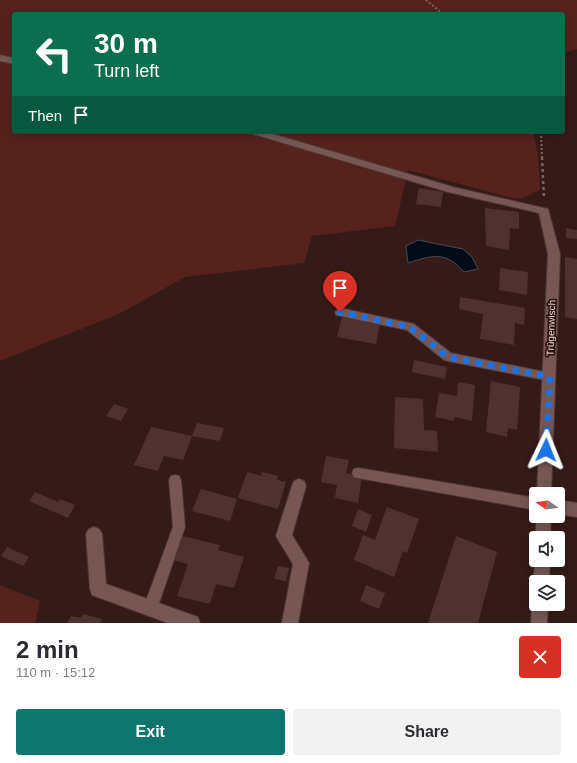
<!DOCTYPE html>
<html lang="en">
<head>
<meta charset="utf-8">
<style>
	body { margin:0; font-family:Helvetica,sans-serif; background:#f2f2f3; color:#2b2b33; height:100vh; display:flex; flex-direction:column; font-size:15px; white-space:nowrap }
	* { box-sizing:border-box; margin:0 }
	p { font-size:13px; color:#7c7c81 }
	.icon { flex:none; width:22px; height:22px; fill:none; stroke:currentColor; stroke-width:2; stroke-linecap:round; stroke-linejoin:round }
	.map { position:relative; height:623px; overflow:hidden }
	.panel { display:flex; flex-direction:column; background:#fff; flex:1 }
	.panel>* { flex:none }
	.banner { position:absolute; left:12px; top:12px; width:553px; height:122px; border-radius:4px; box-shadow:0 2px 10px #0003; background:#0b6e4f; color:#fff; overflow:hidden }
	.needle { width:26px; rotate:283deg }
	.fabs { position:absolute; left:529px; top:487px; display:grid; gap:8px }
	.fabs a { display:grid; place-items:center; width:36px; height:36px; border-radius:4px; background:#fff; box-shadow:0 2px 10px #0003; font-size:20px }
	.pin { position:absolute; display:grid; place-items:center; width:34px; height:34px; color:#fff; margin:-41px -17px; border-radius:50% 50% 50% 0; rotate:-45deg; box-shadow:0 0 4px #0007 }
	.pin .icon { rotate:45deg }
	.me { position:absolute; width:44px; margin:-22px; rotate:2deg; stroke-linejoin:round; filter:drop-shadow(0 0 3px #0008) }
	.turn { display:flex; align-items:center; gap:14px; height:84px; padding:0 16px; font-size:18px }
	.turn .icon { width:52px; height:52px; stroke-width:2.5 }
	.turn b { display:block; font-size:28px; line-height:34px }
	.then { display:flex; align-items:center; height:38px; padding:0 16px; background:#0003; gap:8px; font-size:15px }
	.round { display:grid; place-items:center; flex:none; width:42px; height:42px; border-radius:4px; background:#f2f2f3 }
	.summary { display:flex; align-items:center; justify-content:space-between; height:68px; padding:0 16px }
	h1 { font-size:24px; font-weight:700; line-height:30px }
	.cta { display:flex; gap:8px; margin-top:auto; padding:8px 16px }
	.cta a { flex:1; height:46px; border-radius:4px; background:#0f766e; color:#fff; font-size:16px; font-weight:700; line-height:46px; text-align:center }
	.cta a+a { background:#f2f2f3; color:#2b2b33 }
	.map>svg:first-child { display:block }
	.green { fill:#57211e }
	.water { fill:#000c18; stroke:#474a52 }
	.building { fill:#4f322f }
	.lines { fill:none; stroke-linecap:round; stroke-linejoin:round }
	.lane-casing { stroke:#4e3837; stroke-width:2 }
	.street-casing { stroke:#4e3837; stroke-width:2 }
	.path-far1 { stroke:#79625f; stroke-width:2; stroke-dasharray:2 2; stroke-linecap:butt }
	.path { stroke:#79625f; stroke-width:2.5; stroke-dasharray:3 3; stroke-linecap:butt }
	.lane { fill:#775754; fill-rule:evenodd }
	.street { fill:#775754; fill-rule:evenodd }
	.route { stroke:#1a73e8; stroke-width:7; stroke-dasharray:0 12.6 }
	.labels { text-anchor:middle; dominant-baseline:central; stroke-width:3.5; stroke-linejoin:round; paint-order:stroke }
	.street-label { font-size:10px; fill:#eedbd9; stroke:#2b110f }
</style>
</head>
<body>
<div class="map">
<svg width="577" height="623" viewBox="0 0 577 623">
	<rect width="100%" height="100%" fill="#351b18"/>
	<!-- green -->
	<g class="green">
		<path d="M 0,0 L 577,0 L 577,49 L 563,53 L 563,14 L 14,14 L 14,132 L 533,132 L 538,155 L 540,190 L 523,198 L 516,199 L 408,170 L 395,226 L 312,236 L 304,263 L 185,277 L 119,314 L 0,361 Z"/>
		<path d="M 0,585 L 40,601 L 35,623 L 0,623 Z"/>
	</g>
	<!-- water -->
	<path class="water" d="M 418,240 L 463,249 L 472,257 L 478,269 L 464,272 C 446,251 433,255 408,263 L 406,246 Z"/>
	<!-- building -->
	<g class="building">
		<path d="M 419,188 L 443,192 L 441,207 L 416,204 Z"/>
		<path d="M 485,208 L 519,212 L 519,229 L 510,228 L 509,250 L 486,246 Z"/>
		<path d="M 566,228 L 577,230 L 577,239 L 566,238 Z"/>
		<path d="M 565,257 L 577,259 L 577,319 L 565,317 Z"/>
		<path d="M 500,268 L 528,272 L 527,295 L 499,290 Z"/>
		<path d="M 460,297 L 525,308 L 524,325 L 515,323 L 514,345 L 480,339 L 483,314 L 459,309 Z"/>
		<path d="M 342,317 L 380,324 L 376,344 L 337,337 Z"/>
		<path d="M 414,360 L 447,367 L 445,379 L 412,372 Z"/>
		<path d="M 491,381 L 520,387 L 517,430 L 508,428 L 507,437 L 486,432 Z"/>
		<path d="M 458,382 L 475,385 L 472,421 L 454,417 L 454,421 L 435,417 L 439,393 L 457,396 Z"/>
		<path d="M 395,397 L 423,399 L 424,430 L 437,431 L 438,452 L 394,448 Z"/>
		<path d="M 114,404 L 128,409 L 121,421 L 106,416 Z"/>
		<path d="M 197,423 L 224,428 L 220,441 L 192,436 L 183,460 L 164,456 L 158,471 L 134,465 L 151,427 L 192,436 Z"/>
		<path d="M 326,456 L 349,460 L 346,473 L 362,476 L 358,503 L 335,498 L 337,485 L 321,482 Z"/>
		<path d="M 247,472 L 261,476 L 262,472 L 278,476 L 277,480 L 286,482 L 278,509 L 238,498 Z"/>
		<path d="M 201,489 L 237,499 L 230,521 L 192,511 Z"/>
		<path d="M 35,492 L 58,502 L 60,499 L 75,505 L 68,518 L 29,501 Z"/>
		<path d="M 387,507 L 419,519 L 407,553 L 403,551 L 394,577 L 354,560 L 363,535 L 375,540 Z"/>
		<path d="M 358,509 L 372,515 L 366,532 L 352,526 Z"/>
		<path d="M 182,536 L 220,545 L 218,550 L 244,557 L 234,588 L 216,584 L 210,604 L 177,596 L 188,564 L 173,560 Z"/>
		<path d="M 456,536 L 497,552 L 478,623 L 428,623 Z"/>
		<path d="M 7,547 L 29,557 L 23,566 L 1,556 Z"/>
		<path d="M 278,566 L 289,568 L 286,581 L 274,579 Z"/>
		<path d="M 366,585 L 385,593 L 379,609 L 360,601 Z"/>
		<path d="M 83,614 L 102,619 L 100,623 L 67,623 L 71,616 L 81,618 Z"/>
	</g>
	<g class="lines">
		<!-- lane casing -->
		<g class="lane-casing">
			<g id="lane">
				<path d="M 340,308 L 414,324 L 451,353 L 550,373 L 554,374 L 555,377 L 554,380 L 550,381 L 448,361 L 444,360 L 407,330 L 336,315 L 335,312 Z"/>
				<path d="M 358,468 L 536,498 L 536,510 L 358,478 L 354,477 L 352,473 L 354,469 Z"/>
				<path d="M 175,475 L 179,476 L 181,480 L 185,527 L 157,609 L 155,614 L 150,616 L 145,614 L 143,609 L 173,527 L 169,480 L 171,476 Z"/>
			</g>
		</g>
		<!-- street casing -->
		<g class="street-casing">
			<g id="street">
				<path d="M 0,55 L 14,58 L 14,64 L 0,61 Z"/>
				<path d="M 251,132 L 266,132 L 453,187 L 548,209 L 560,254 L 551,494 L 537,494 L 548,254 L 539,213 L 448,192 L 253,134 Z"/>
				<path d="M 299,479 L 304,481 L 306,486 L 292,535 L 309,563 L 298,623 L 282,623 L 293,564 L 276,536 L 292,486 L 294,481 Z"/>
				<path d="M 558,500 L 577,503 L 577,517 L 558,514 Z"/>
				<path d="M 536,515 L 550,516 L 551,538 L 536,539 Z"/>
				<path d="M 94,527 L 99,529 L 102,534 L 106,584 L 192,615 L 198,617 L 200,623 L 168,623 L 92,595 L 90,589 L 86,534 L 89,529 Z"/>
				<path d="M 536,556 L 536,560 L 550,560 L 549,582 L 536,582 L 536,588 L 533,582 Z"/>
				<path d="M 534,598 L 536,598 L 536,604 L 548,604 L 547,623 L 531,623 L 532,604 Z"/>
			</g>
		</g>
		<!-- path-far1 -->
		<g class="path-far1">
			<path d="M 426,0 L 443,14"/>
			<path d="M 541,132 L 542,158"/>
		</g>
		<!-- path -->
		<path class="path" d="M 542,157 L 544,199"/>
		<!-- lane -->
		<use href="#lane" class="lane"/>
		<!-- street -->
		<use href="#street" class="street"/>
	</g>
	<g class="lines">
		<!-- route -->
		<path class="route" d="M 340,312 L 410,327 L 448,357 L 550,377 L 546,450"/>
	</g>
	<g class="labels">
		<!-- street labels -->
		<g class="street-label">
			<text transform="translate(551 328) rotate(-88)">Trügenwisch</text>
		</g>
	</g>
</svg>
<div class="fabs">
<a><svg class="needle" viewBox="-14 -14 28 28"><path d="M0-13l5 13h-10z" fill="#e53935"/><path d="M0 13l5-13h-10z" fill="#7c7c81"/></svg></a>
<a><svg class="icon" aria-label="sound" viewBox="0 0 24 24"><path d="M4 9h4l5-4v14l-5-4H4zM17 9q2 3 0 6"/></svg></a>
<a><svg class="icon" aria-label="layers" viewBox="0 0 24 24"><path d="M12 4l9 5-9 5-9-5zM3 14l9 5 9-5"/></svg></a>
</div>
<div class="pin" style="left:340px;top:312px;background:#d93025"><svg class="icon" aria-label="arrive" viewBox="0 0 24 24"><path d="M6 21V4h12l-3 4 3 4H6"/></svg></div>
<svg class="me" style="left:546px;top:450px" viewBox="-20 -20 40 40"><path d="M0-17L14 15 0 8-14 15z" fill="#1a73e8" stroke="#fff" stroke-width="4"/></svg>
<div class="banner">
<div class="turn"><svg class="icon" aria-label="left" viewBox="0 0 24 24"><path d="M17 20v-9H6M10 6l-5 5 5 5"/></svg><div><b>30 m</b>Turn left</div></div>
<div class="then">Then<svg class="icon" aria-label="arrive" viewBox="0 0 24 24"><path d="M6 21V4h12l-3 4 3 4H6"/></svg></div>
</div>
</div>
<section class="panel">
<div class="summary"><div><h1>2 min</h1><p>110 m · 15:12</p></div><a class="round" style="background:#d93025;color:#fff"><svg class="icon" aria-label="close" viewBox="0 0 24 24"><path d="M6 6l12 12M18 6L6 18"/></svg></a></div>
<div class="cta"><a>Exit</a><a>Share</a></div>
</section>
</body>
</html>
